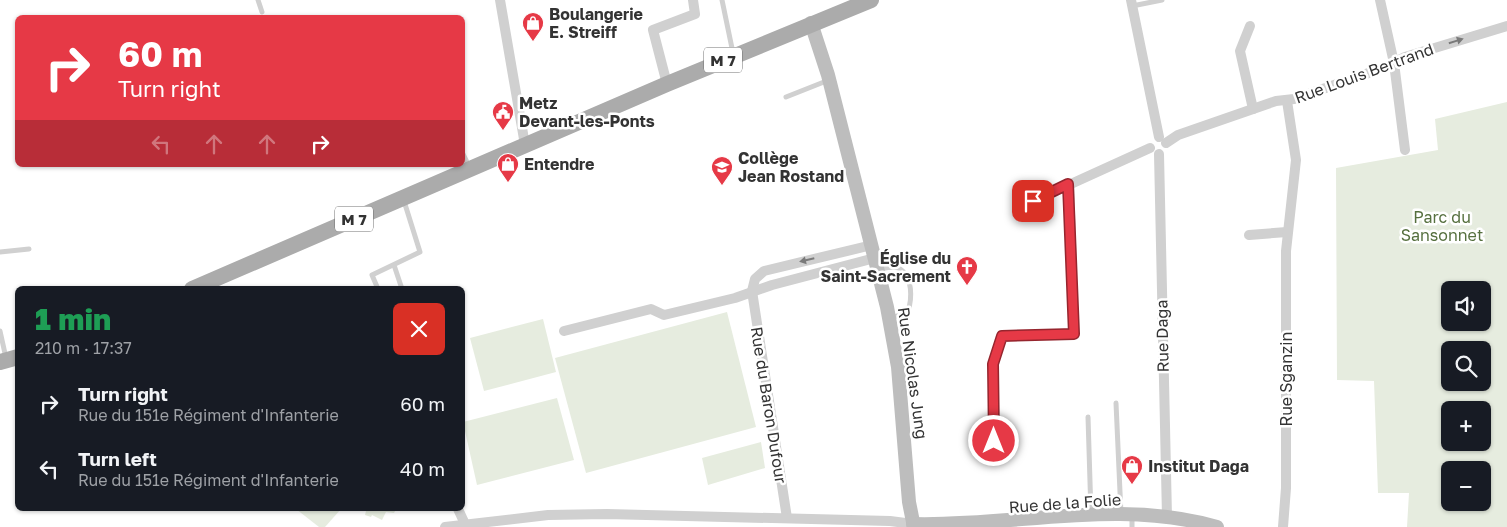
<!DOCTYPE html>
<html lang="en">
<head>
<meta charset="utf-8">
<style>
	body { margin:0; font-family:"Golos Text",sans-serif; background:#20242c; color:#f1f3f6; height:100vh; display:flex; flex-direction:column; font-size:19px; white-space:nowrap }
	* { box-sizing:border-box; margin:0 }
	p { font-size:16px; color:#9ea1a6 }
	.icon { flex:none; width:28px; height:28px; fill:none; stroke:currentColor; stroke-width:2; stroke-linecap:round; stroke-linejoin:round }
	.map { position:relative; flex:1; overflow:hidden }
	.side { position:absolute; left:15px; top:286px; width:450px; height:225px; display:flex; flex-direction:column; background:#171b24; border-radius:8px; box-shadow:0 1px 4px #0004 }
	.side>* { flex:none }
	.hud { position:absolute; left:15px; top:15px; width:450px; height:152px; border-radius:8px; box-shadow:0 1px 4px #0004; background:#e63946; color:#fff; overflow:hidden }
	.controls { position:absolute; left:1441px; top:281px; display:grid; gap:10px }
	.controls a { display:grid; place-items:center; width:50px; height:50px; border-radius:8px; background:#171b24; box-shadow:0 1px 4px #0004; font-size:25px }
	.pin { position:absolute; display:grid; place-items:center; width:42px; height:42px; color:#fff; margin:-21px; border-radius:10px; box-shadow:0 2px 8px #0006 }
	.me { position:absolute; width:55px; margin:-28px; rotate:0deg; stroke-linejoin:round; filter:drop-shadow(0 0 4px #0008) }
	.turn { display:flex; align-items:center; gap:18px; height:105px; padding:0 20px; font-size:22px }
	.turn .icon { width:65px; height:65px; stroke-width:2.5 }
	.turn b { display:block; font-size:35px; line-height:42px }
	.lanes { display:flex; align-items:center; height:48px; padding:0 20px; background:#0003; justify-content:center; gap:25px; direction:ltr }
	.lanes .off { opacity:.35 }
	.round { display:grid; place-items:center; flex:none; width:52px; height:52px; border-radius:8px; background:#20242c }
	.head { display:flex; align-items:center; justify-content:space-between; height:85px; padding:0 20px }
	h1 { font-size:30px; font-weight:800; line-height:38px; color:#1e9e55 }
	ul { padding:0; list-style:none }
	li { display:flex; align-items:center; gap:15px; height:65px; padding:0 20px }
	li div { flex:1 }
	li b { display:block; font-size:19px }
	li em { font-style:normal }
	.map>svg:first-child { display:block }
	.green { fill:#e6ecdf; fill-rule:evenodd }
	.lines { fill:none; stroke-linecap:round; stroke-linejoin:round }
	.lane { stroke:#d0d0d0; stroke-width:5 }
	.street { stroke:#d0d0d0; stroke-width:10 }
	.secondary { stroke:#bdbdbd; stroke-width:14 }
	.primary { stroke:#ababab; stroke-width:16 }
	.oneway { fill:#7a7a7a }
	.route-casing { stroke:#96252e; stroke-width:12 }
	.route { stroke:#e63946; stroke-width:9 }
	.labels { text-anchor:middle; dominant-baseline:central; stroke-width:5; stroke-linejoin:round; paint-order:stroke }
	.shield { fill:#fff; stroke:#707070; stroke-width:1 }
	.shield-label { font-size:15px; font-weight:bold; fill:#333 }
	.poi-label { font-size:16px; font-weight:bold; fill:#333; stroke:#fff; text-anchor:start }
	.street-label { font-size:16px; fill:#333; stroke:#fff }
	.park-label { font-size:16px; fill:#56703f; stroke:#fff }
</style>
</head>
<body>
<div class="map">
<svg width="1507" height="527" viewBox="0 0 1507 527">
	<rect width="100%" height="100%" fill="#fff"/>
	<!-- green -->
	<g class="green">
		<path d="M 1507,102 L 1507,527 L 1407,527 L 1409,493 L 1378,493 L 1374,381 L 1337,380 L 1336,168 L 1438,150 L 1435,119 ZM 1450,290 L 1482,290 L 1482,322 L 1450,322 ZM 1450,350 L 1482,350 L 1482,382 L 1450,382 ZM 1450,410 L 1482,410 L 1482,442 L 1450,442 ZM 1450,470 L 1482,470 L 1482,502 L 1450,502 Z"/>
		<path d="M 727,312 L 756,427 L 586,473 L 555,358 Z"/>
		<path d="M 543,319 L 556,372 L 484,391 L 470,338 Z"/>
		<path d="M 557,398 L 574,460 L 477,485 L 463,422 Z"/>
		<path d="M 761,442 L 765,468 L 708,485 L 702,458 Z"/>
		<path d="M 296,509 L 341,509 L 325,527 L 319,527 Z"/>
		<path d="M 361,509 L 396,509 L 394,513 L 386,512 L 382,520 L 372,515 L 371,517 L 365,515 L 366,511 Z"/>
	</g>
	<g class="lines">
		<!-- lane -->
		<g class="lane">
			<path d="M 258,0 L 262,12"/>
			<path d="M 722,0 L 733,53"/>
			<path d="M 1132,6 L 1162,0"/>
			<path d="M 786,97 L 829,80"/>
			<path d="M 462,152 L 469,166"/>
			<path d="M 0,252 L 29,249"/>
			<path d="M 394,265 L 402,289"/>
			<path d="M 880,269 C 886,268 894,265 900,269 C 913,277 912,299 908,311 L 890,319"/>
			<path d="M 378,289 L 372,275 L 420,252 L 404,201"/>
			<path d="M 0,331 L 6,358"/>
			<path d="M 1116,403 L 1121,514"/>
			<path d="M 1088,417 L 1091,514"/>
			<path d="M 1132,527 L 1132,516"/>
		</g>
		<!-- street -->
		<g class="street">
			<path d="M 500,0 L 525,145"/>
			<path d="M 1131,0 L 1159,137"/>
			<path d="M 1380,0 L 1394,63 L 1405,150"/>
			<path d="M 1250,26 L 1240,51 L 1253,109"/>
			<path d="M 667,84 L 653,30 L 695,14 L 693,0"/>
			<path d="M 1166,143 L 1178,135 L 1276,101 L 1294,99 L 1383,68 L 1405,57 L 1507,26"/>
			<path d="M 1159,154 L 1167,517"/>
			<path d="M 1018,208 L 1150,148"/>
			<path d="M 1249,235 L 1287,232"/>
			<path d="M 564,331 L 651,309 L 664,315 L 735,298 L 772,285 L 875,258"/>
			<path d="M 994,459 L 993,364 L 1002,336 L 1074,334 L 1069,184"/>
			<path d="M 458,509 L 465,524"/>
			<path d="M 787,518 L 752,291 L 755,279 L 764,271 L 872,245"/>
			<path d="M 445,527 L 548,515 L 607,514 L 890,521 L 913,524"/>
			<path d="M 1283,527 L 1286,488 L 1286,251 L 1296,160 L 1287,101"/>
		</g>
		<!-- secondary -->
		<g class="secondary">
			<path d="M 811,23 L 828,75 L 887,307 L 898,367 L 909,502 L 914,527"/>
			<path d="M 913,524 C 1014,527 1118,498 1217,527"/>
		</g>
		<!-- primary -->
		<g class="primary">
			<path d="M 192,289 L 667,84 L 871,0"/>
			<path d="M 0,362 L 18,357"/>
		</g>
	</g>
	<!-- one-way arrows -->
	<defs><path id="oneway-solid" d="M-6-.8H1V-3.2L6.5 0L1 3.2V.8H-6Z" transform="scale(1.25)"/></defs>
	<g class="oneway">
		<use href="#oneway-solid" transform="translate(1456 41) rotate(-17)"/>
		<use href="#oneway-solid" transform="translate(807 260) rotate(167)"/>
	</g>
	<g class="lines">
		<!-- route casing -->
		<g class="route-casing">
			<path id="route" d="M 994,441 L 993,364 L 1002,336 L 1074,334 L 1068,184 L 1033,201"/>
		</g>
		<!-- route -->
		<use href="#route" class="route"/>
	</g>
	<!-- icons -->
	<defs>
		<g id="shop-pin" transform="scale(1.125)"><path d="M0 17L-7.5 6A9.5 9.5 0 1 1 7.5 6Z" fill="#e63946" stroke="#fff"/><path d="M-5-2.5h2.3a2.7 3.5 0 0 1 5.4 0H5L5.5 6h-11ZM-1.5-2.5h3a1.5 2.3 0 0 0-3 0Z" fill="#fff"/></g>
		<g id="civic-pin" transform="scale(1.125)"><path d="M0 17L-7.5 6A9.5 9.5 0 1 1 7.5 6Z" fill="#e63946" stroke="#fff"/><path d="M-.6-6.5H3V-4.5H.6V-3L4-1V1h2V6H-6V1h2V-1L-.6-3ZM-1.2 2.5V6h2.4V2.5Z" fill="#fff"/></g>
		<g id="school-pin" transform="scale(1.125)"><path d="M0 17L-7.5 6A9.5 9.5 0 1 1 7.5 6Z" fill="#e63946" stroke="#fff"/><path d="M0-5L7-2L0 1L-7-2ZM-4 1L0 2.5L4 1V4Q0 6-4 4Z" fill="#fff"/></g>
		<g id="church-pin" transform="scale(1.125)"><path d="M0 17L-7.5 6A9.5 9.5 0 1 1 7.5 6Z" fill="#e63946" stroke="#fff"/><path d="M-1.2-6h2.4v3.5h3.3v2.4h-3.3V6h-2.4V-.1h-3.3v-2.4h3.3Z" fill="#fff"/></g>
	</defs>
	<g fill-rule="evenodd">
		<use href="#shop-pin" x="533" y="23"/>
		<use href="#civic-pin" x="503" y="112"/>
		<use href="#shop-pin" x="508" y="164"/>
		<use href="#school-pin" x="722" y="167"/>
		<use href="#church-pin" x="967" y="267"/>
		<use href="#shop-pin" x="1132" y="466"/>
	</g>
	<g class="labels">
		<!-- shield labels -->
		<g class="shield">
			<rect x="704" y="47.5" width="38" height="25" rx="4"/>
			<rect x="335" y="206.5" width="38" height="25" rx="4"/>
		</g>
		<g class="shield-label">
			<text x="723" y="60">M 7</text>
			<text x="354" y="219">M 7</text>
		</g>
		<!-- poi labels -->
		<g class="poi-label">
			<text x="549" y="14">Boulangerie<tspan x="549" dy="18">E. Streiff</tspan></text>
			<text x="519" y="103">Metz<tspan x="519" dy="18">Devant-les-Ponts</tspan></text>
			<text x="738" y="158">Collège<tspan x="738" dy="18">Jean Rostand</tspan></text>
			<text x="524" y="164">Entendre</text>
			<text x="951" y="258" text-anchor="end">Église du<tspan x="951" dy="18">Saint-Sacrement</tspan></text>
			<text x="1148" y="466">Institut Daga</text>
		</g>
		<!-- street labels -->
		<g class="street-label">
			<text transform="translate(1364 73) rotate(-20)">Rue Louis Bertrand</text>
			<text transform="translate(1162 336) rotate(-91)">Rue Daga</text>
			<text transform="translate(913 373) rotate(82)">Rue Nicolas Jung</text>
			<text transform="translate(1286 379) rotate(-90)">Rue Sganzin</text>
			<text transform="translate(769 405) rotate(81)">Rue du Baron Dufour</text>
			<text transform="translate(1065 503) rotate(-4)">Rue de la Folie</text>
		</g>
		<!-- park labels -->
		<g class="park-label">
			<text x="1442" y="217">Parc du<tspan x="1442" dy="18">Sansonnet</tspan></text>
		</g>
	</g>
</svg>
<div class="controls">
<a><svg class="icon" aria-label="sound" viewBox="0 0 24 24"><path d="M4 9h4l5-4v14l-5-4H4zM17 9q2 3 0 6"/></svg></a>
<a><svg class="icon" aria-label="search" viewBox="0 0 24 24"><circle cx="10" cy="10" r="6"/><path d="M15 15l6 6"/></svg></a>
<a>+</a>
<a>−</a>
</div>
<div class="pin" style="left:1033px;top:201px;background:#d93025"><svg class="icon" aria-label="arrive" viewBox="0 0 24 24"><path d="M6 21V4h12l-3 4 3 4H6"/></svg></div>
<svg class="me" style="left:994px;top:441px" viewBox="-20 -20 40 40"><circle r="17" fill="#e63946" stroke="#fff" stroke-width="3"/><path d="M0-11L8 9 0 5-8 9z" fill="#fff"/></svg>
<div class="hud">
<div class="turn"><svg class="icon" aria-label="right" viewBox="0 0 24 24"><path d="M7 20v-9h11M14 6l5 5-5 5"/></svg><div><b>60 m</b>Turn right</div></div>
<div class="lanes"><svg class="icon off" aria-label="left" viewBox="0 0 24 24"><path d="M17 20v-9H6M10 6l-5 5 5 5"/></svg><svg class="icon off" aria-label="ahead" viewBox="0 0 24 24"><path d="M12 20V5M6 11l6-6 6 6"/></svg><svg class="icon off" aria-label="ahead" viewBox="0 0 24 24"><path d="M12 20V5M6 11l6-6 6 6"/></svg><svg class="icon" aria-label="right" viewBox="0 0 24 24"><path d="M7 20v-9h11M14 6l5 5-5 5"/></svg></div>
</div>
<section class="side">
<div class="head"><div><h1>1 min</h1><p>210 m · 17:37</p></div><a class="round" style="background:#d93025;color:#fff"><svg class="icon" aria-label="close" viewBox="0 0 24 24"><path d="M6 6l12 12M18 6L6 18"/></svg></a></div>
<ul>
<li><svg class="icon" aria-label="right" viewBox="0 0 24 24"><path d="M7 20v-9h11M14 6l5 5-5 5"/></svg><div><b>Turn right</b><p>Rue du 151e Régiment d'Infanterie</p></div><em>60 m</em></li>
<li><svg class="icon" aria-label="left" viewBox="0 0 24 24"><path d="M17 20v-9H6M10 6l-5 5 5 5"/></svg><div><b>Turn left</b><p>Rue du 151e Régiment d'Infanterie</p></div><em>40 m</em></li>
</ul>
</section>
</div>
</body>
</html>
